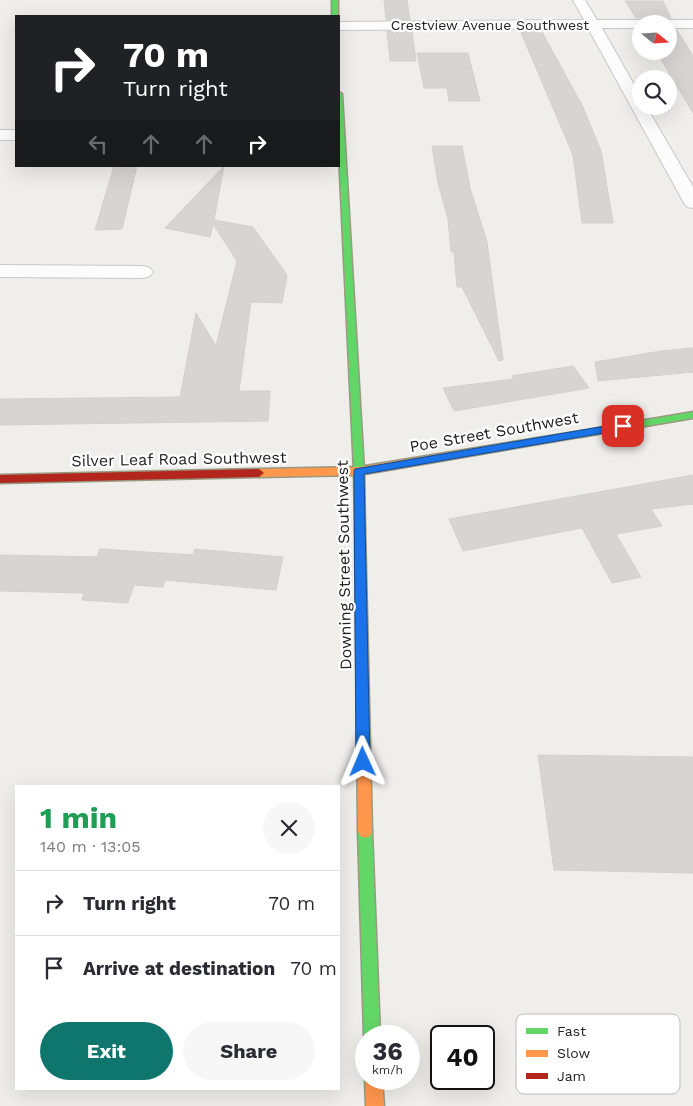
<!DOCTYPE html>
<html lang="en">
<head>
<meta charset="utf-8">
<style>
	body { margin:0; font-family:"Work Sans",sans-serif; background:#f7f7f7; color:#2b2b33; height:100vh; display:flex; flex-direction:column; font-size:19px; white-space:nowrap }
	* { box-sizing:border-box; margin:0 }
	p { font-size:16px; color:#7c7c81 }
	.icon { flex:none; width:28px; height:28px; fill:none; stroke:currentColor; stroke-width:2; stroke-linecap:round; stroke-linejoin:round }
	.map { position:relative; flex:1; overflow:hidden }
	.panel { position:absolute; left:15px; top:785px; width:325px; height:305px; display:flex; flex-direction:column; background:#fff; border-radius:0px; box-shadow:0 5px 20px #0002 }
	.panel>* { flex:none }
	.top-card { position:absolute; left:15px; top:15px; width:325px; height:152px; border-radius:0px; box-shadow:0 5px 20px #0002; background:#202124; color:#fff; overflow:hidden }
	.needle { width:32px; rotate:108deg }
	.fabs { position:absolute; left:632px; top:15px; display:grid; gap:10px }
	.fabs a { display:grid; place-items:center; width:45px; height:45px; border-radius:50%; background:#fff; box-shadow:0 5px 20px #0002; font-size:25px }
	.speed { position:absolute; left:355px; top:1025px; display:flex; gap:10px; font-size:25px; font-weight:700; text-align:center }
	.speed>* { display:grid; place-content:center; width:65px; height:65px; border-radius:50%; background:#fff; box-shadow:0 5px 20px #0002; line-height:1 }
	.speed small { font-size:12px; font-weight:400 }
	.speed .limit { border:2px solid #111; border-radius:8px; background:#fff; color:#111 }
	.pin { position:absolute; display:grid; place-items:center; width:42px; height:42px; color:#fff; margin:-21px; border-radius:10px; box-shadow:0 2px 8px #0006 }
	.me { position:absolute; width:55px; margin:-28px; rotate:359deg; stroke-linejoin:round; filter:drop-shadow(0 0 4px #0008) }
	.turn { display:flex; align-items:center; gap:18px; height:105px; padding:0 25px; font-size:22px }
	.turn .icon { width:65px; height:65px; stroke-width:2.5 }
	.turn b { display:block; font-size:35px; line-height:42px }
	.lanes { display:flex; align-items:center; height:48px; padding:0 25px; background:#0003; justify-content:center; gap:25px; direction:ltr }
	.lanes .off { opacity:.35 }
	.round { display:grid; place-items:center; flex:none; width:52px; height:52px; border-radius:26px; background:#f7f7f7 }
	.summary { display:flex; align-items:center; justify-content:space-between; height:85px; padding:0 25px }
	h1 { font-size:30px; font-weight:700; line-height:38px; color:#1e9e55 }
	.primary-button { display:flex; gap:10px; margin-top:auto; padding:10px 25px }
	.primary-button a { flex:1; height:58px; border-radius:30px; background:#0f766e; color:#fff; font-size:20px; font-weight:700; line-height:58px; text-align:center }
	.primary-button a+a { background:#f7f7f7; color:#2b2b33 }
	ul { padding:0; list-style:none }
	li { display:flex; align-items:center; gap:15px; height:65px; padding:0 25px; border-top:1px solid #e1e1e2 }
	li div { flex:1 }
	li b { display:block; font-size:19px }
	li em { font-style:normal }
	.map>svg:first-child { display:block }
	.building { fill:#d7d4d2; stroke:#d3d0cc }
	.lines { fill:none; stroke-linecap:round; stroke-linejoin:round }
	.street-casing { stroke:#c9c8c7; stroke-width:2 }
	.fast-casing { stroke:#999a82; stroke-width:3 }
	.slow-casing { stroke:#999a82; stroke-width:3 }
	.jam-casing { stroke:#999a82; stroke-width:3 }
	.street { fill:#fdfcfc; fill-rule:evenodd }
	.fast { fill:#63d668; fill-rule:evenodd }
	.slow { fill:#ff974d; fill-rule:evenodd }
	.jam { fill:#b3261e; fill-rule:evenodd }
	.route { fill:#1a73e8; stroke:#114b97 }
	.labels { text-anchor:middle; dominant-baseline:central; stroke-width:4.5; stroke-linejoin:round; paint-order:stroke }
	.far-street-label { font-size:14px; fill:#222; stroke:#fff }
	.street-label { font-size:16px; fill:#222; stroke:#fff }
	.key { fill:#fff; stroke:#bdbdbd; stroke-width:1 }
	.key-label { font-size:14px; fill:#222 }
</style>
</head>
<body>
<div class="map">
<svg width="693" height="1106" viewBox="0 0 693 1106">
	<rect width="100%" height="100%" fill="#f0eeeb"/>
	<!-- building -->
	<g class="building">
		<path d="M 384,0 L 407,0 L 410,20 L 386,20 Z"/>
		<path d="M 625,1 L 663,1 L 671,18 L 665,18 L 657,24 L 650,24 L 642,18 L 636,18 Z"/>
		<path d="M 520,30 L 541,30 L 583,107 L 601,151 L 613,223 L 582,223 L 573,155 Z"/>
		<path d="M 669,30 L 677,30 L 693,56 L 693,113 L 656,51 L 669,51 Z"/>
		<path d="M 387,31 L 412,31 L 416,61 L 390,61 Z"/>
		<path d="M 417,53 L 468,53 L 480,101 L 449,101 L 447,88 L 424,88 Z"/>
		<path d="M 432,146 L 462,146 L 470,188 L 487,242 L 503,360 L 499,361 L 462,287 L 457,287 L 454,252 L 451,252 L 448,219 L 438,183 Z"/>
		<path d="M 114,166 L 137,166 L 122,229 L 95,230 Z"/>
		<path d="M 224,166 L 214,220 L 253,227 L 287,275 L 282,303 L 251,302 L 239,391 L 270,391 L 268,421 L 0,425 L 0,399 L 180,397 L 196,313 L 216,346 L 237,261 L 213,224 L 210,237 L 165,228 Z"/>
		<path d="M 693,348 L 693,372 L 598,381 L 595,362 L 661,351 Z"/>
		<path d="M 573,366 L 589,388 L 454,411 L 443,388 L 514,379 L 512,376 Z"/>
		<path d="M 693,475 L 693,504 L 651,509 L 662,526 L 616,534 L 641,577 L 612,583 L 582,528 L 463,551 L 449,519 Z"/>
		<path d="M 100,549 L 193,555 L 195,549 L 283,557 L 276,590 L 165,580 L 163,587 L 134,585 L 128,603 L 82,600 L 84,593 L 0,591 L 0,555 L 97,557 Z"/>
		<path d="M 538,755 L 693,757 L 693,873 L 554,870 Z"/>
	</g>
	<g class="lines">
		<!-- street casing -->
		<g class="street-casing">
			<g id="street">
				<path d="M 573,0 L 585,0 L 597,20 L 641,20 L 648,24 L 641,24 L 641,28 L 602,28 L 641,97 L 641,106 L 646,106 L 693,187 L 693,208 L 687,207 L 684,203 L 588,28 L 339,30 L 339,22 L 584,20 Z"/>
				<path d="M 666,20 L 693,20 L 693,28 L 669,28 L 669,24 L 659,24 Z"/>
				<rect x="0" y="130" width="16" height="10"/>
				<path d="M 0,265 L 143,266 L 150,268 L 153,272 L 150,276 L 143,278 L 0,277 Z"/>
			</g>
		</g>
		<!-- fast casing -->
		<g class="fast-casing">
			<g id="fast">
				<rect x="332" y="0" width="6" height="16"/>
				<path d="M 339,92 L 342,94 L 364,471 L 365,530 L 360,534 L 355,530 L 354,471 L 339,154 Z"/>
				<path d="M 693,412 L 693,418 L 581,437 L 576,434 L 581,431 Z"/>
				<path d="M 365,824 L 370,826 L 372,831 L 380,1036 L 366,1036 L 366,1042 L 364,1036 L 358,831 L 360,826 Z"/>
			</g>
		</g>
		<!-- slow casing -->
		<g class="slow-casing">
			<g id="slow">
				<path d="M 581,431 L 586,434 L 585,436 L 359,475 L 259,477 L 254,473 L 259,469 L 359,467 Z"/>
				<path d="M 360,526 L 365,530 L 372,831 L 370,836 L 365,838 L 360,836 L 358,831 L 355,530 Z"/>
				<path d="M 366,1077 L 366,1079 L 382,1079 L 384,1106 L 366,1106 L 365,1079 Z"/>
			</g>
		</g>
		<!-- jam casing -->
		<g class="jam-casing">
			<path id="jam" d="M 259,469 L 264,473 L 259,477 L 0,483 L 0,475 Z"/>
		</g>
		<!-- street -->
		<use href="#street" class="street"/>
		<!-- fast -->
		<use href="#fast" class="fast"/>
		<!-- slow -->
		<use href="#slow" class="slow"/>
		<!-- jam -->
		<use href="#jam" class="jam"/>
	</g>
	<!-- route -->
	<path class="route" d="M 623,423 L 627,424 L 627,429 L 364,474 L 370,762 L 368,766 L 363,768 L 358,766 L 356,762 L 354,471 L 355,469 Z"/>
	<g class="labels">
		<!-- far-street labels -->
		<g class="far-street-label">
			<text x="490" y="25">Crestview Avenue Southwest</text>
		</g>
		<!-- street labels -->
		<g class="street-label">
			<text transform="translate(494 432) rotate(-10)">Poe Street Southwest</text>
			<text transform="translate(179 459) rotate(-1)">Silver Leaf Road Southwest</text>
			<text transform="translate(344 565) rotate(-91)">Downing Street Southwest</text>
		</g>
	</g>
	<!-- legend -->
	<rect x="516" y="1014" width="164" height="80" rx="8" class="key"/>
	<rect x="526" y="1028" width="22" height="6" fill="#63d668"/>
	<rect x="526" y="1050" width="22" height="7" fill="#ff974d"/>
	<rect x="526" y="1073" width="22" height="6" fill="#b3261e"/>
	<g class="key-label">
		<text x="557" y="1036">Fast</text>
		<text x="557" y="1058">Slow</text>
		<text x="557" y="1081">Jam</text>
	</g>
</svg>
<div class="fabs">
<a><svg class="needle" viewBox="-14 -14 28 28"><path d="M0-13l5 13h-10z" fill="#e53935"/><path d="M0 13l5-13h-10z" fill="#7c7c81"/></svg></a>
<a><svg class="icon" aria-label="search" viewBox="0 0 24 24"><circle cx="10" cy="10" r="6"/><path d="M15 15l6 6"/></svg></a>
</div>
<div class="speed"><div>36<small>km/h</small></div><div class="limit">40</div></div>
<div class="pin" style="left:623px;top:426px;background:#d93025"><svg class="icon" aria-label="arrive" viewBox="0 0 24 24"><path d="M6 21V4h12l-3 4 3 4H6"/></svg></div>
<svg class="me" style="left:363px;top:762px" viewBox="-20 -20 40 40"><path d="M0-17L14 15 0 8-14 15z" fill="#1a73e8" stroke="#fff" stroke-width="4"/></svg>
<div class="top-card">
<div class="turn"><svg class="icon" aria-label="right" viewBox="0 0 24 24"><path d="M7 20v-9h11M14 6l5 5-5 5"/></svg><div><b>70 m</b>Turn right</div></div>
<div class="lanes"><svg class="icon off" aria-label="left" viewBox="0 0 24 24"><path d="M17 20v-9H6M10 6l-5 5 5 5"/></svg><svg class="icon off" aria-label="ahead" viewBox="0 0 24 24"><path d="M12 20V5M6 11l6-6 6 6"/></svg><svg class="icon off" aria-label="ahead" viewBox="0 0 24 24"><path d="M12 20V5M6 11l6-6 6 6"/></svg><svg class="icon" aria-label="right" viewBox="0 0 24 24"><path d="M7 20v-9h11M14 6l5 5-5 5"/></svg></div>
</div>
<section class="panel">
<div class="summary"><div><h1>1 min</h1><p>140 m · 13:05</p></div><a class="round"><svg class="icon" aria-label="close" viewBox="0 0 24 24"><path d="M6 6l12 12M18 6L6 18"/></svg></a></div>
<ul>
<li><svg class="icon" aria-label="right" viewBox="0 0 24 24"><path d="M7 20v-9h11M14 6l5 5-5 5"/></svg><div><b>Turn right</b></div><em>70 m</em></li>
<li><svg class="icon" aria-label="arrive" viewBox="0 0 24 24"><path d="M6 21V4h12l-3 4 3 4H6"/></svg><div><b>Arrive at destination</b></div><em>70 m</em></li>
</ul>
<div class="primary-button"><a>Exit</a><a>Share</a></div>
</section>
</div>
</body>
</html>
